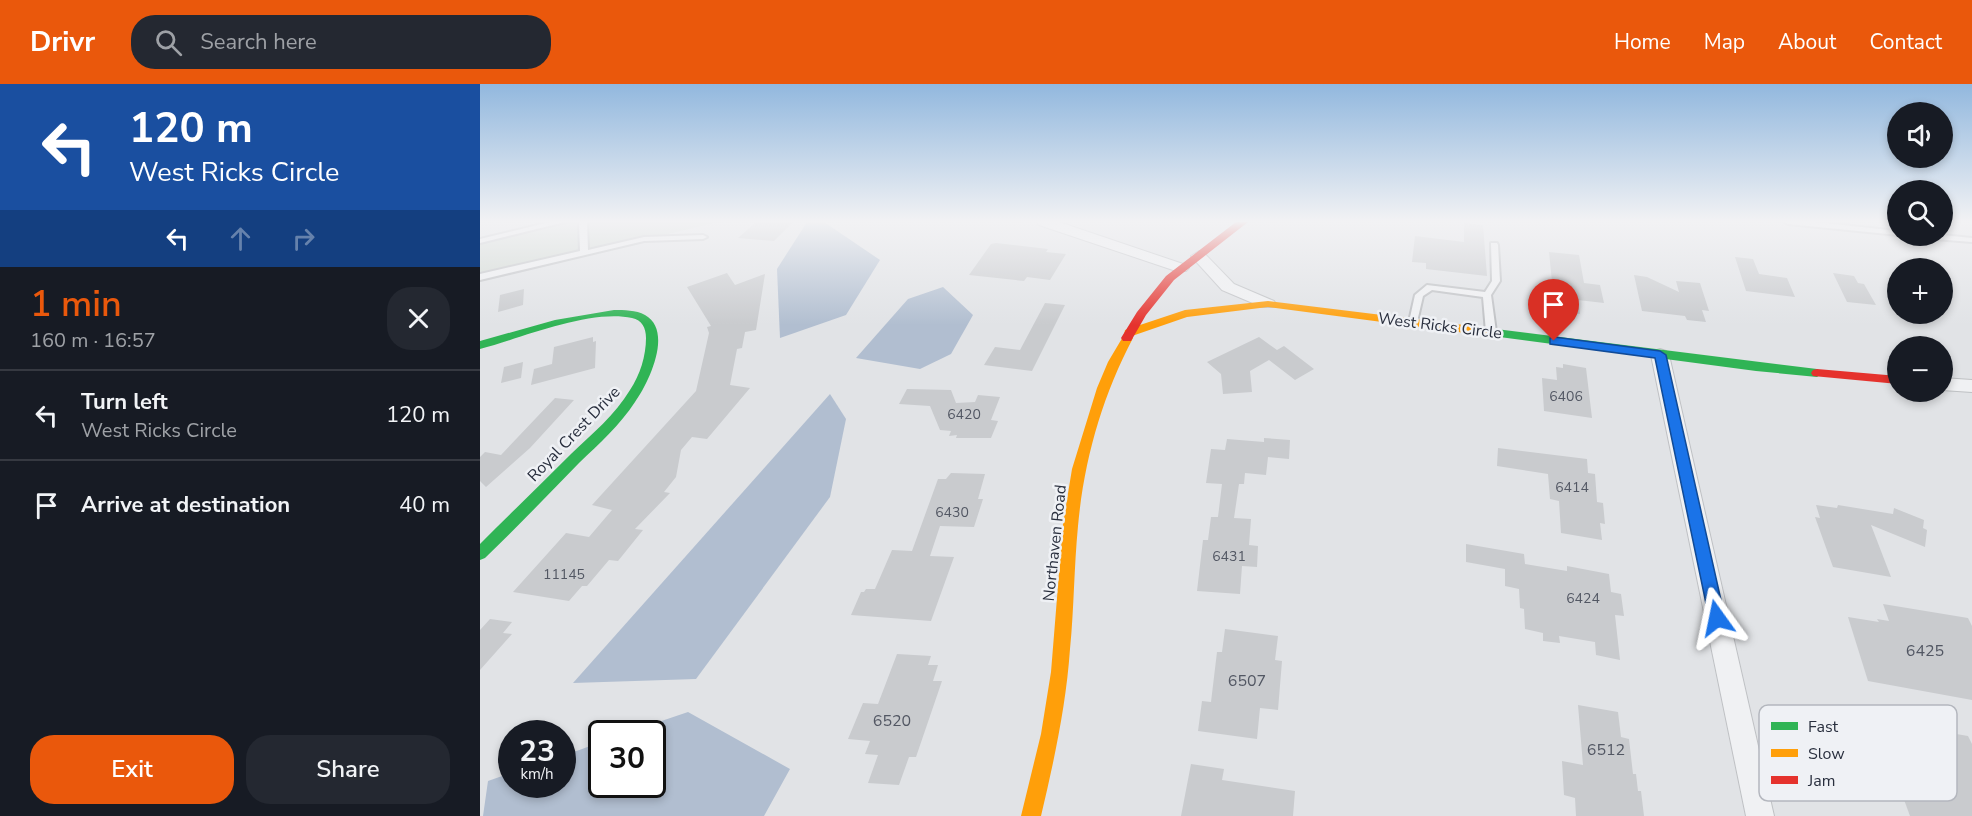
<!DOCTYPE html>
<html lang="en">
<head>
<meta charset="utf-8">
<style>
	body { margin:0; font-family:"Nunito Sans",sans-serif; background:#242831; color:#f1f3f6; height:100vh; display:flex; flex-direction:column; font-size:22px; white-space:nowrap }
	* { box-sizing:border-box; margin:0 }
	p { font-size:20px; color:#9ea1a6 }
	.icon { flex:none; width:33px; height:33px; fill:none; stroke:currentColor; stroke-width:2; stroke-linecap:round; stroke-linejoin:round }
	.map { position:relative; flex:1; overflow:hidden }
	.drawer { display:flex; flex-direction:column; background:#171b24; width:480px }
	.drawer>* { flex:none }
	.guide { background:#1a4fa0; color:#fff; overflow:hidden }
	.fabs { position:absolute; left:1407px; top:18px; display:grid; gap:12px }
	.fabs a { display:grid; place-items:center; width:66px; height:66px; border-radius:50%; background:#171b24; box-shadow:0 3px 9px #0003; font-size:30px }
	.speed { position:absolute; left:18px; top:636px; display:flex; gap:12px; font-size:30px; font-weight:700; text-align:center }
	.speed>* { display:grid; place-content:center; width:78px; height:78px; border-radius:50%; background:#171b24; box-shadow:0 3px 9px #0003; line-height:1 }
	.speed small { font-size:15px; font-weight:400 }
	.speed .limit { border:3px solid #111; border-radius:9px; background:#fff; color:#111 }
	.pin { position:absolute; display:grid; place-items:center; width:51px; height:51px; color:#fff; margin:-62px -26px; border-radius:50% 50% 50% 0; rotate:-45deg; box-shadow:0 0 6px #0007 }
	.pin .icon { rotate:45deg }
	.me { position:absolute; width:66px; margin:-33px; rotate:348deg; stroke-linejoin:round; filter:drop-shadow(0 0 4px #0008) }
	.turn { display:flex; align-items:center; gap:21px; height:126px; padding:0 30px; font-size:27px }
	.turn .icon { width:78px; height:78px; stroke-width:2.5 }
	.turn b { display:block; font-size:42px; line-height:51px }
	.lanes { display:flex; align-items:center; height:57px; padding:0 30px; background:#0003; justify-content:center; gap:30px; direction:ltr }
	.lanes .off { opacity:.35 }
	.round { display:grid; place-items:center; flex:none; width:63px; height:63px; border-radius:24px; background:#242831 }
	.headline { display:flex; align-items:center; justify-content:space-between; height:102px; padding:0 30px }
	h1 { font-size:36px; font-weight:600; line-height:45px; color:#ea580c }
	.button { display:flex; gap:12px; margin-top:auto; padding:12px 30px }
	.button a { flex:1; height:69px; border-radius:24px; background:#ea580c; color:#fff; font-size:24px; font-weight:600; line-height:69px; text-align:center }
	.button a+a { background:#242831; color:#f1f3f6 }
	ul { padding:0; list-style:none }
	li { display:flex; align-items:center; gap:18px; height:90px; padding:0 30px; border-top:2px solid #363941 }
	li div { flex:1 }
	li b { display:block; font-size:22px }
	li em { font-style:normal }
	header { display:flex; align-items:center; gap:36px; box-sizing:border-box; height:84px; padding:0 30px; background:#ea580c; color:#fff }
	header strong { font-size:28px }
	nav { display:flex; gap:33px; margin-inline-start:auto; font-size:21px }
	.search { width:420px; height:54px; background:#242831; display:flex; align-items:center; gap:15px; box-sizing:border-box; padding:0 21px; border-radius:24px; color:#9ea1a6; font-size:22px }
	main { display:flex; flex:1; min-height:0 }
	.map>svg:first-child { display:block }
	.green { fill:#d1d9d2 }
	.water { fill:#b1bed0 }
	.building { fill:#c9cbce }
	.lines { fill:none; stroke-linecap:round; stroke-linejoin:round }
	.lane-casing { stroke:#bfc1c4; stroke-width:4 }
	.street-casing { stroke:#bfc1c4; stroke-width:2 }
	.lane { fill:#f0f1f3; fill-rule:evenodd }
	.street { fill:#f0f1f3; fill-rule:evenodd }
	.fast { fill:#30b455; fill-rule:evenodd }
	.slow { fill:#ff9f0a; fill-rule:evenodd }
	.jam { fill:#e5322d; fill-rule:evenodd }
	.route { fill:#1a73e8; stroke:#114b97; stroke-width:1.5 }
	.labels { text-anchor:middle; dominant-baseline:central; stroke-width:5; stroke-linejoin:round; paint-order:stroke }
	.number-label { font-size:14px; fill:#525763 }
	.street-label { font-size:16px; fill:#292f3e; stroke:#eff1f5 }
	.near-number-label { font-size:16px; fill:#525763 }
	.key { fill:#eff1f5; stroke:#b4b7be; stroke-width:1.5 }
	.key-label { font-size:16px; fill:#292f3e }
</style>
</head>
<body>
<header>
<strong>Drivr</strong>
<div class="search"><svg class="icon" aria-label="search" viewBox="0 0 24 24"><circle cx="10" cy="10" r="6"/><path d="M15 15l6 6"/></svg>Search here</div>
<nav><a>Home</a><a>Map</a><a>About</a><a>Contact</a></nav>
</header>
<main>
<section class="drawer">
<div class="guide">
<div class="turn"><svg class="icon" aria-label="left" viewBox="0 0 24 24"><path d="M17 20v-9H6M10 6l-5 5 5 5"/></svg><div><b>120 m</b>West Ricks Circle</div></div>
<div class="lanes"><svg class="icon" aria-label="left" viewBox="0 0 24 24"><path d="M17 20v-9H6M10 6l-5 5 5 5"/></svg><svg class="icon off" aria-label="ahead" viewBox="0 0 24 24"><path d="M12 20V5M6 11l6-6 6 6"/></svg><svg class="icon off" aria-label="right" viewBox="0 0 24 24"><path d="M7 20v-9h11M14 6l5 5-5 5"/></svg></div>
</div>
<div class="headline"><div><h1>1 min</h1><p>160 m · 16:57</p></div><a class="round"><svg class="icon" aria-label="close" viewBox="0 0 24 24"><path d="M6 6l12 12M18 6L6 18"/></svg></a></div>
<ul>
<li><svg class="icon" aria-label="left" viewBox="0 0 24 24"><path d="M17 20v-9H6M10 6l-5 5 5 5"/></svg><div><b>Turn left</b><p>West Ricks Circle</p></div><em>120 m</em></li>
<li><svg class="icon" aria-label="arrive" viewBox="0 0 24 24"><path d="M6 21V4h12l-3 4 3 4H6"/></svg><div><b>Arrive at destination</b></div><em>40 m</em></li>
</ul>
<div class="button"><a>Exit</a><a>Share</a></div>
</section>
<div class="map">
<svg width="1492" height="732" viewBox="0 0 1492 732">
	<rect width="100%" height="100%" fill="#e1e3e6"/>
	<!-- green -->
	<path class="green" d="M 73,138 L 238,138 L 0,195 L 0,155 Z"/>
	<!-- water -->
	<g class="water">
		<path d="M 327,138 L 344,138 L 400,176 L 366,231 L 300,254 L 297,185 Z"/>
		<path d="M 463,203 L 493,231 L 471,270 L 440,285 L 376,274 L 428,215 Z"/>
		<path d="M 350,310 L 366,335 L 350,413 L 216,595 L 93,599 Z"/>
		<path d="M 208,628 L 310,685 L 284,732 L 3,732 L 8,697 L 31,689 L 32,700 L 82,700 L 83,672 L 121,658 L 122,700 L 172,700 L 172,650 L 146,649 Z"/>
	</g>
	<!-- building -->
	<g class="building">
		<path d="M 276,138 L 313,138 L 294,157 L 258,154 Z"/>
		<path d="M 984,139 L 1003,141 L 1007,192 L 946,185 L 946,179 L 932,178 L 935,152 L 984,158 Z"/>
		<path d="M 516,159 L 568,165 L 566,168 L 586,170 L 570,196 L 547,193 L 544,197 L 489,191 L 511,160 Z"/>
		<path d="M 1069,168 L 1099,171 L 1104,199 L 1120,201 L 1124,219 L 1098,216 L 1100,230 L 1075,227 Z"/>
		<path d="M 1255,173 L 1273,175 L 1279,190 L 1307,194 L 1315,213 L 1266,207 Z"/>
		<path d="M 247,189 L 255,201 L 285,190 L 276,246 L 265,248 L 262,264 L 257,265 L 250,301 L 270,304 L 227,355 L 212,353 L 201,366 L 196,393 L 184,408 L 190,409 L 155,445 L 163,446 L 138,477 L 129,476 L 107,502 L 102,502 L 89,517 L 33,508 L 86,449 L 109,453 L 132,426 L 112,421 L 216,307 L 229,249 L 227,243 L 231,242 L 207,203 Z"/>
		<path d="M 1353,189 L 1374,192 L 1378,199 L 1384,200 L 1396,221 L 1367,218 Z"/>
		<path d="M 1154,191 L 1167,193 L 1199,208 L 1196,197 L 1220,199 L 1229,227 L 1222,226 L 1226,238 L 1207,236 L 1205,232 L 1162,227 Z"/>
		<path d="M 44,205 L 43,221 L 18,228 L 20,211 Z"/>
		<path d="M 565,219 L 585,221 L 552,287 L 504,281 L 515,263 L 540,266 Z"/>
		<path d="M 113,253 L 113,258 L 116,257 L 115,284 L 51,301 L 54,285 L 72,280 L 74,263 Z"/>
		<path d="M 779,253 L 797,266 L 804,262 L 834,285 L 815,296 L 789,276 L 770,287 L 772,308 L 743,310 L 741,290 L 727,278 Z"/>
		<path d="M 43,278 L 41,294 L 21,299 L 24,283 Z"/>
		<path d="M 1083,280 L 1106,284 L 1112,334 L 1064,327 L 1062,294 L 1077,296 L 1076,283 L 1083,284 Z"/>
		<path d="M 427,305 L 471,306 L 476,319 L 495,318 L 498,311 L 520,313 L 511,336 L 518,337 L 511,354 L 476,354 L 477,351 L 469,352 L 471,347 L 460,346 L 450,322 L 419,320 Z"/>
		<path d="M 75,314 L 94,316 L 50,364 L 6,403 L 0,397 L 0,373 L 5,368 L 21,371 Z"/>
		<path d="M 784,354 L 810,356 L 809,375 L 788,373 L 786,391 L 765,389 L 764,400 L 759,400 L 754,434 L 771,435 L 769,461 L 778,462 L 777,483 L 762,482 L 760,510 L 717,507 L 723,456 L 728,456 L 731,433 L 738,433 L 742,400 L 726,399 L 731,365 L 745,366 L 747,355 L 784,358 Z"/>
		<path d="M 1018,364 L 1107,375 L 1108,389 L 1115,390 L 1117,418 L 1123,419 L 1125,440 L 1120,439 L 1122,456 L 1081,449 L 1079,417 L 1070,415 L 1068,390 L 1017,382 Z"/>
		<path d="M 471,389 L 505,390 L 498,415 L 503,415 L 494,443 L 460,442 L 450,472 L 474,473 L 451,537 L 371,531 L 381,508 L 384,508 L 386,505 L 395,505 L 412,466 L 432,467 L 458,395 L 466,395 Z"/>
		<path d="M 1336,421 L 1357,424 L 1358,421 L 1413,430 L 1414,424 L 1444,436 L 1443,444 L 1447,446 L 1445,463 L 1391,441 L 1411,493 L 1353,483 L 1335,433 L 1340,434 Z"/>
		<path d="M 986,460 L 1044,470 L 1045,480 L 1087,487 L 1087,482 L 1129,490 L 1131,508 L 1141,510 L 1144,532 L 1135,531 L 1140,576 L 1116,571 L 1115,558 L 1079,552 L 1080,559 L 1063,557 L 1063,549 L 1045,545 L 1044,525 L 1040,524 L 1039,505 L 1025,502 L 1025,485 L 986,478 Z"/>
		<path d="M 1403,520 L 1488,534 L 1492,542 L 1492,616 L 1388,597 L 1368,533 L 1399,538 L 1397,535 L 1409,537 Z"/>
		<path d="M 10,535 L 32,538 L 23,549 L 32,550 L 0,586 L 0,546 Z"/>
		<path d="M 745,545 L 798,552 L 795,576 L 802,577 L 798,626 L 780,624 L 777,655 L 718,647 L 722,617 L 731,618 L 737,568 L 742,568 Z"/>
		<path d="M 417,570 L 451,572 L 448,581 L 458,581 L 453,597 L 462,597 L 436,673 L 429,673 L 419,701 L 388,699 L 398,671 L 385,670 L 390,657 L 368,655 L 383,619 L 398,620 Z"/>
		<path d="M 1098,621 L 1138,628 L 1141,653 L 1149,655 L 1153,690 L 1156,690 L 1158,707 L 1161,707 L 1164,732 L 1096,732 L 1095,714 L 1084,711 L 1082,677 L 1103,681 Z"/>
		<path d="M 1395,636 L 1488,652 L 1492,660 L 1492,732 L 1430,732 Z"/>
		<path d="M 711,680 L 744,685 L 742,696 L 815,707 L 813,732 L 701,732 Z"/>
	</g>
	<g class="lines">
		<!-- lane casing -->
		<g class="lane-casing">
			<g id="lane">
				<path d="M 70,138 L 85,138 L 0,159 L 0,155 Z"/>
				<path d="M 99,138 L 107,138 L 108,166 L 164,153 L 223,151 L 227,153 L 223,155 L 164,157 L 0,196 L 0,190 L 100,167 Z"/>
				<path d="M 1304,138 L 1335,138 L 1418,147 L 1418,151 L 1308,140 Z"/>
				<path d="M 1462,151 L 1492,154 L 1492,158 L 1442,154 L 1438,152 Z"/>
				<path d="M 1011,159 L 1017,159 L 1018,161 L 1020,197 L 1011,211 L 1016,248 L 1014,250 L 1011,251 L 1006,248 L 1003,213 L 952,206 L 943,212 L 937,238 L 933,241 L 930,240 L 929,238 L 935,211 L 947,201 L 1005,208 L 1012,197 Z"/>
			</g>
		</g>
		<!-- street casing -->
		<g class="street-casing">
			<g id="street">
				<path d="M 557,138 L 579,138 L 706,181 L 709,184 L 706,187 L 696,187 L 559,141 Z"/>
				<path d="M 719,167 L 724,169 L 754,200 L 794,217 L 796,220 L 794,223 L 782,223 L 742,206 L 711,172 Z"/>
				<path d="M 1180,265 L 1186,267 L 1189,271 L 1294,732 L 1266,732 L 1171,271 L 1174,267 Z"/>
				<path d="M 1462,294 L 1492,296 L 1492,308 L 1462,306 Z"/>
			</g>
		</g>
		<!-- lane -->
		<use href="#lane" class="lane"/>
		<!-- street -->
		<use href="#street" class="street"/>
		<!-- fast -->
		<g class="fast">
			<path d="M 134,226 C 144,226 156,226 165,231 C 194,247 168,300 155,318 C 140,341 119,360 99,379 C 68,411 37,443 5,474 L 0,476 L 0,460 C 30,430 61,400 91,370 C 112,350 135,331 150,306 C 160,291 166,272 166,254 C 166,244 162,236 152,234 C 109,225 42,254 0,265 L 0,257 L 75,236 Z"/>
			<path d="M 1016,245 L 1337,285 L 1343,289 L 1337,293 L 1276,287 L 1012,252 L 1010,249 Z"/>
		</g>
		<!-- slow -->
		<path class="slow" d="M 788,217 L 1016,245 L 1022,249 L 1016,253 L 788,223 L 707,233 L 652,252 L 653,254 C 622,313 604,376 598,442 C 594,483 594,524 590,565 C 586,622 574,677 561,732 L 541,732 L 561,650 L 571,588 L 583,440 L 592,385 L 617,304 L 628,278 L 644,251 L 645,246 L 705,226 Z"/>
		<!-- jam -->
		<g class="jam">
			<path d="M 756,138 L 768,138 L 694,196 L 666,231 L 651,257 L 643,257 L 641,254 L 657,228 L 686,192 Z"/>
			<path d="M 1337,285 L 1418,292 L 1418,300 L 1333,292 L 1331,289 L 1333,286 Z"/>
		</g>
	</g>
	<!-- sky -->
	<linearGradient id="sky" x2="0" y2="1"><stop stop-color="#92b8de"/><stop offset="0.57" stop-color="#f2f2f4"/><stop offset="1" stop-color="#f2f2f4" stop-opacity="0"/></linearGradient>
	<rect width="1492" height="241" fill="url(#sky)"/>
	<!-- route -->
	<path class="route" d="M 1074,253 L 1180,267 L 1186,271 L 1245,534 L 1243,539 L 1237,541 L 1232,539 L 1229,534 L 1175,274 L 1070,260 L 1070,254 Z"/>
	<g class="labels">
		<!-- number labels -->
		<g class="number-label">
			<text x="1086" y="312">6406</text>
			<text x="484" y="330">6420</text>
			<text x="1092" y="403">6414</text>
			<text x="472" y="428">6430</text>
			<text x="749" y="472">6431</text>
			<text x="84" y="490">11145</text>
			<text x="1103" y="514">6424</text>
		</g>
		<!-- street labels -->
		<g class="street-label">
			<text transform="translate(960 242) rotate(7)">West Ricks Circle</text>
			<text transform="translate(94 350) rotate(-46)">Royal Crest Drive</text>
			<text transform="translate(575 459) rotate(-84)">Northaven Road</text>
		</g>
		<!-- near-number labels -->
		<g class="near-number-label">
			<text x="1445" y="567">6425</text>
			<text x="767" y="597">6507</text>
			<text x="412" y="637">6520</text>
			<text x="1126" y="666">6512</text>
		</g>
	</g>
	<!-- legend -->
	<rect x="1279" y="621" width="198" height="96" rx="9" class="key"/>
	<rect x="1291" y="638" width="27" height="8" fill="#30b455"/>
	<rect x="1291" y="665" width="27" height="8" fill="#ff9f0a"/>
	<rect x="1291" y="692" width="27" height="8" fill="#e5322d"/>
	<g class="key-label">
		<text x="1328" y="648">Fast</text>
		<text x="1328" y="675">Slow</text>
		<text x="1328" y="702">Jam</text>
	</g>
</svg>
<div class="fabs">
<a><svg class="icon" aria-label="sound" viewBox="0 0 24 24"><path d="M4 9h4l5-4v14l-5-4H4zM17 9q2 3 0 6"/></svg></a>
<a><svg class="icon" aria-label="search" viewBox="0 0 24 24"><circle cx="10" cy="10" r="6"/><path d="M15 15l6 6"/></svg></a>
<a>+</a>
<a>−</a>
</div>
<div class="speed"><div>23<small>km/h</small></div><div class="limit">30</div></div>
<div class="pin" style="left:1074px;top:257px;background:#d93025"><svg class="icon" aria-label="arrive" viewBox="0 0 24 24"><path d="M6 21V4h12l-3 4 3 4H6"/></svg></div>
<svg class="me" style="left:1237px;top:534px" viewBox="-20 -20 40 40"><path d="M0-17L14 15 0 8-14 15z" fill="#1a73e8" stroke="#fff" stroke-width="4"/></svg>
</div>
</main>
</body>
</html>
